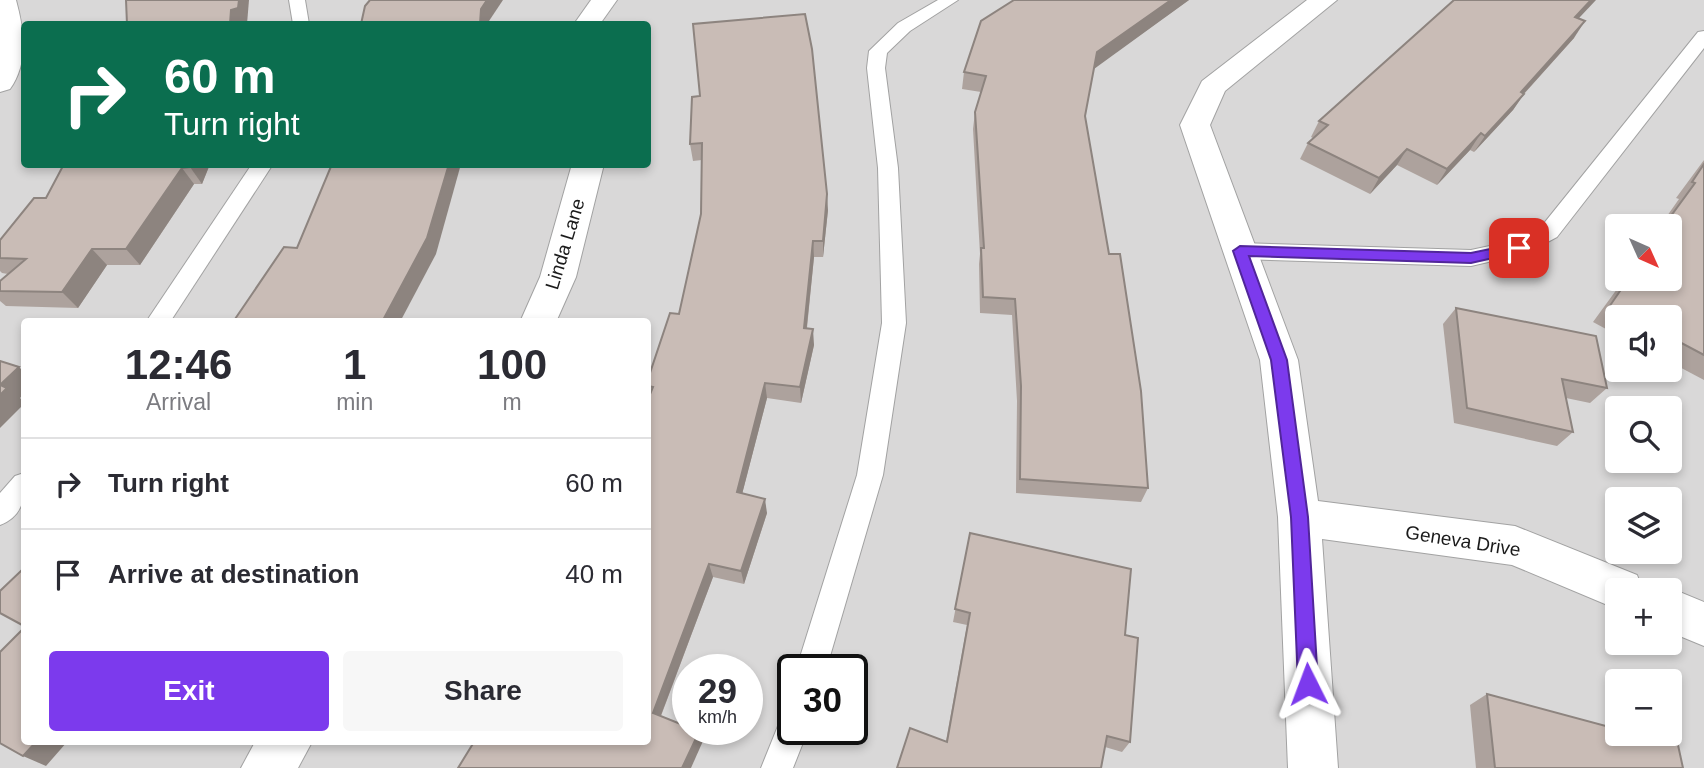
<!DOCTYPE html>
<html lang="en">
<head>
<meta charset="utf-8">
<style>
	body { margin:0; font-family:Helvetica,sans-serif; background:#f7f7f7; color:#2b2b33; height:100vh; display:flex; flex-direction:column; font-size:26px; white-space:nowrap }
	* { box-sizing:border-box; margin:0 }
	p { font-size:23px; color:#7c7c81 }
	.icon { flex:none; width:38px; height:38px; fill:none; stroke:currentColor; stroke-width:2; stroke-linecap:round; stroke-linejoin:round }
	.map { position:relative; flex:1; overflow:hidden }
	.sheet { position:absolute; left:21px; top:318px; width:630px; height:427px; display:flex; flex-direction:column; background:#fff; border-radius:7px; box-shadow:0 4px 10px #0003 }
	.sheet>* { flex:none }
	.guide { position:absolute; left:21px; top:21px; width:630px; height:147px; border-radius:7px; box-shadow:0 4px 10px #0003; background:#0b6e4f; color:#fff; overflow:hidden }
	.needle { width:46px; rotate:135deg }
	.controls { position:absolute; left:1605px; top:214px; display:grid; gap:14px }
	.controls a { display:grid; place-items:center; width:77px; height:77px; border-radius:7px; background:#fff; box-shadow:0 4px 10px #0003; font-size:35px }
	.speed { position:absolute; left:672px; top:654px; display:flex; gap:14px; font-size:35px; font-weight:700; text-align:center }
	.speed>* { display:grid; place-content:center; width:91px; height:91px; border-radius:50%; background:#fff; box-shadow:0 4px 10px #0003; line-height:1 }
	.speed small { font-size:18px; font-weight:400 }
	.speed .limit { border:4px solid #111; border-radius:10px; background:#fff; color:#111 }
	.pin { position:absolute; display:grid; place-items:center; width:60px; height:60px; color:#fff; margin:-30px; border-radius:14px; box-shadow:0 4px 10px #0006 }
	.me { position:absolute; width:77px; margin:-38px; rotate:357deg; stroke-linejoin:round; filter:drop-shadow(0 0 5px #0008) }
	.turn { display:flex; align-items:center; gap:24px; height:147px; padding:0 28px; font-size:32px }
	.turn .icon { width:91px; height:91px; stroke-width:2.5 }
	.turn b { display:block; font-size:49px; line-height:60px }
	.eta { display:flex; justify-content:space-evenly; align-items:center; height:119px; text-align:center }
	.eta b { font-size:42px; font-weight:600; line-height:49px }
	.action { display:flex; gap:14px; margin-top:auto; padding:14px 28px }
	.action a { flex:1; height:80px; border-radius:7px; background:#7c3aed; color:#fff; font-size:28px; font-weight:600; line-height:80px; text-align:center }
	.action a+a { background:#f7f7f7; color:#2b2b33 }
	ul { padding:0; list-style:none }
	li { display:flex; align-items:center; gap:21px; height:91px; padding:0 28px; border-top:2px solid #e1e1e2 }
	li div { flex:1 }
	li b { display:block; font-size:26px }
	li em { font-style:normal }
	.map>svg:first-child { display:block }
	.residential { fill:#d9d8d8; fill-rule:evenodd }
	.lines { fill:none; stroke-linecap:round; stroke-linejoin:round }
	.lane-casing { stroke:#a2a2a2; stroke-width:2 }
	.street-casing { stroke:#a2a2a2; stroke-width:2 }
	.lane { fill:#fff; fill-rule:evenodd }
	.street { fill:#fff; fill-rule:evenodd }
	.wall { fill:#ada29d }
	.shaded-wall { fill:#8d847f }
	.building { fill:#c9bcb6; stroke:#8d847f; stroke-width:2 }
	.route { fill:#7c3aed; stroke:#51269a; stroke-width:2 }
	.labels { text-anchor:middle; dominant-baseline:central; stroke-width:7; stroke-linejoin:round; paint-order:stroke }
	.street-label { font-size:19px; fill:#1b1b1b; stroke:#fff }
</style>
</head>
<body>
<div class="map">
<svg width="1704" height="768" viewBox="0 0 1704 768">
	<rect width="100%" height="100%" fill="#ede7e0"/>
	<!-- residential -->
	<path class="residential" d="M 0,0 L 1704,0 L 1704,768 L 0,768 ZM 24,24 L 648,24 L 648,164 L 24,164 ZM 1617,226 L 1670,226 L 1670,278 L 1617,278 ZM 1617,317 L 1670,317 L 1670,369 L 1617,369 ZM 24,322 L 648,322 L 648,742 L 24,742 ZM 1617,408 L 1670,408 L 1670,460 L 1617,460 ZM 1617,499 L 1670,499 L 1670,551 L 1617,551 ZM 1617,590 L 1670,590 L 1670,642 L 1617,642 ZM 688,670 L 747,670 L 747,730 L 688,730 ZM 793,670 L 852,670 L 852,730 L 793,730 ZM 1617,681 L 1670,681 L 1670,733 L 1617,733 Z"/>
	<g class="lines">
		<!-- lane casing -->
		<g class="lane-casing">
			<g id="lane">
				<path d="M 289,0 L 305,0 L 309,24 L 293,24 Z"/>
				<path d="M 938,0 L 958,0 L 910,31 L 887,53 L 885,68 L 898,168 L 906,323 L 883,475 L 826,670 L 796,670 L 857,475 L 882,323 L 878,168 L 867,68 L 869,51 L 898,23 Z"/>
				<path d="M 1704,31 L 1704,48 L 1557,237 L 1527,253 L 1471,266 L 1240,259 L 1232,257 L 1229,251 L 1232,245 L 1240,243 L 1471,250 L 1513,241 L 1541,227 L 1698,32 Z"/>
				<path d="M 252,164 L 273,164 L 170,322 L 146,322 Z"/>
				<path d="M 24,473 C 26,495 24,516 0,525 L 0,493 L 15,476 Z"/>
				<path d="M 793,711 L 793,730 L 808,730 L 793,768 L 761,768 L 782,716 Z"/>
			</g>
		</g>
		<!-- street casing -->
		<g class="street-casing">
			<g id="street">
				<path d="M 0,0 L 16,0 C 24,30 29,62 10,89 L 0,92 Z"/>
				<path d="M 591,0 L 617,0 L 600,24 L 574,24 Z"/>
				<path d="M 1307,0 L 1337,0 L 1225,91 L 1210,125 L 1298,360 L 1318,501 L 1515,526 L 1637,575 L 1643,590 L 1617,590 L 1617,609 L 1512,565 L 1322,539 L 1338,768 L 1288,768 L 1278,517 L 1260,360 L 1180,125 L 1202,81 Z"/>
				<path d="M 572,164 L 604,164 L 576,277 L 556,322 L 520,322 L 540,277 Z"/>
				<path d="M 1670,588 L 1704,602 L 1704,646 L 1670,632 L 1670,590 L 1667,590 Z"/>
				<path d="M 255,742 L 312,742 L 298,768 L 241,768 Z"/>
			</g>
		</g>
		<!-- lane -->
		<use href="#lane" class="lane"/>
		<!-- street -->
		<use href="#street" class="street"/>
	</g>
	<!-- wall -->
	<g class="wall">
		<path d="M 1014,0 L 1189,0 L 1094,68 L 1085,116 L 1148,488 L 1141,502 L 1016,493 L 1017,401 L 1012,315 L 980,313 L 979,264 L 980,254 L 973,129 L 975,112 L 981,92 L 962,89 L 964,72 Z"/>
		<path d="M 1578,18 L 1574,38 L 1524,94 L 1513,110 L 1474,152 L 1470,150 L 1437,185 L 1397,165 L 1370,194 L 1300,159 L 1308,143 L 1313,138 L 1311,137 L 1319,121 Z"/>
		<path d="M 692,97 L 828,210 L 823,257 L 814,257 L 807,328 L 814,345 L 801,403 L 767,398 L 742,494 L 767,513 L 744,584 L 713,577 L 661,716 L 703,741 L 648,742 L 649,397 L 648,379 L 679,314 L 701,214 L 702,160 L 693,161 L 690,144 Z"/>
		<path d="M 1704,160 L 1704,380 L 1670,362 L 1670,317 L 1617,317 L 1617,335 L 1593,322 L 1625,278 L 1670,278 L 1670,226 L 1660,226 L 1679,199 L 1676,198 Z"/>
		<path d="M 64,164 L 210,164 L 202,184 L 194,184 L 140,265 L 107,265 L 78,308 L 6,306 L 0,301 L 0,281 L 8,274 L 2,273 L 0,271 L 0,240 L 46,198 Z"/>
		<path d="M 1456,308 L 1607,388 L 1590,403 L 1566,398 L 1573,432 L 1557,446 L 1454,423 L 1443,324 Z"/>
		<path d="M 970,533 L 1125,635 L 1130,742 L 1122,752 L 1105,747 L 897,768 L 946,741 L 967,625 L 953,622 Z"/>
		<path d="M 1487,694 L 1683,768 L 1476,768 L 1470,705 Z"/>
	</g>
	<!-- shaded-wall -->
	<g class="shaded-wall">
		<path d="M 239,0 L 249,0 L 247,24 L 230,24 L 231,10 Z"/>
		<path d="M 487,0 L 503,0 L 487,24 L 480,24 L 481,9 Z"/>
		<path d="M 1171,0 L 1189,0 L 1094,69 L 1097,52 Z"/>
		<path d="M 1591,0 L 1596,0 L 1564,34 L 1575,17 Z"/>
		<path d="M 1585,21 L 1574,38 L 1510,109 L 1521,92 Z"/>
		<path d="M 1524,94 L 1513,110 L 1474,152 L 1485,136 Z"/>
		<path d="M 1481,133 L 1470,150 L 1437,185 L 1447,169 Z"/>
		<path d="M 1407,149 L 1397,165 L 1370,194 L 1379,178 Z"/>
		<path d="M 191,164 L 210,164 L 202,184 L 190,167 Z"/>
		<path d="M 449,164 L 461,164 L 436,254 L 400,322 L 382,322 Z"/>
		<path d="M 182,168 L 194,184 L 140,265 L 126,249 Z"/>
		<path d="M 827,194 L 828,210 L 823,257 L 823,241 Z"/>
		<path d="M 813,241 L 814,257 L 805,344 L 804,328 Z"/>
		<path d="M 92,249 L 107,265 L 78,308 L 62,292 Z"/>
		<path d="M 813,329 L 814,345 L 801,403 L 800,387 Z"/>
		<path d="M 19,367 L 24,372 L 24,394 L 20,398 L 24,402 L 24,404 L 0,428 L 0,385 Z"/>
		<path d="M 765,383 L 767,398 L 739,506 L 737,492 Z"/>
		<path d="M 765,499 L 767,513 L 744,584 L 741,571 Z"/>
		<path d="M 709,564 L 713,577 L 658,723 L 653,713 Z"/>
		<path d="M 699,732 L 703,741 L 691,768 L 682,768 Z"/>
		<path d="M 36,742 L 67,742 L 46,766 L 23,756 Z"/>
	</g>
	<!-- building -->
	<g class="building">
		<path d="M 126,0 L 239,0 L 238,8 L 231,10 L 230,24 L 127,24 Z"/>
		<path d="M 370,0 L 487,0 L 481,9 L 480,24 L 361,24 L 365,6 Z"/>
		<path d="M 1014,0 L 1171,0 L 1097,52 L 1085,116 L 1109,254 L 1120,254 L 1141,391 L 1148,488 L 1020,479 L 1021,386 L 1015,299 L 983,297 L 981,248 L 984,248 L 975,112 L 986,76 L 964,72 L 981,21 Z"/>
		<path d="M 1454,0 L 1591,0 L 1575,17 L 1585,21 L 1521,92 L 1524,94 L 1485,136 L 1481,133 L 1447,169 L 1407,149 L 1379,178 L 1308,143 L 1328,125 L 1319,121 Z"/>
		<path d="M 805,14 L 812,49 L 827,194 L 823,241 L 813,241 L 804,328 L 813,329 L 800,387 L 765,383 L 737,492 L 765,499 L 741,571 L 709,564 L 653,713 L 688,727 L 688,730 L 694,730 L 699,732 L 682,768 L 458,768 L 474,742 L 648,742 L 648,399 L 653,387 L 648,386 L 648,379 L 670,313 L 679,314 L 701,214 L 702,143 L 690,144 L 692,97 L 700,96 L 693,24 Z"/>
		<path d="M 64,164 L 191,164 L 190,167 L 182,168 L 126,249 L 92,249 L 62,292 L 0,291 L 0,281 L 26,259 L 0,258 L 0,240 L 34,198 L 46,198 Z"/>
		<path d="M 332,164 L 449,164 L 427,238 L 382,322 L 233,322 L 284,247 L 297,248 Z"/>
		<path d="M 1704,164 L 1704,355 L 1670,337 L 1670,317 L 1629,317 L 1609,307 L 1629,278 L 1670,278 L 1670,226 L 1667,226 L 1670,221 L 1668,220 L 1695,183 L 1692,182 Z"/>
		<path d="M 1456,308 L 1596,336 L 1607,388 L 1562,379 L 1573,432 L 1467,408 Z"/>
		<path d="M 0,361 L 19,367 L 0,385 Z"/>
		<path d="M 0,385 L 7,388 L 0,395 Z"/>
		<path d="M 970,533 L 1131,569 L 1125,635 L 1138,638 L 1130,742 L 1107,736 L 1101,768 L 897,768 L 910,728 L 947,742 L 970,613 L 955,609 Z"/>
		<path d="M 24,568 L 24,626 L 0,613 L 0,591 Z"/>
		<path d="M 24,628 L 24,742 L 36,742 L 23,756 L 0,743 L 0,652 Z"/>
		<path d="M 1487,694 L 1617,729 L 1617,733 L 1634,733 L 1678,745 L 1683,768 L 1495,768 Z"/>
	</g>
	<!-- route -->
	<path class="route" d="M 1519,243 L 1524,244 L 1524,251 L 1471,263 L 1249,256 L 1287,360 L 1308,517 L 1318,684 L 1315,691 L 1308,694 L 1301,691 L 1298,684 L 1291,517 L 1271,360 L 1233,251 L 1240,246 L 1471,253 Z"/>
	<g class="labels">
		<!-- street labels -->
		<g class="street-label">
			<text transform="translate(565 244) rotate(-73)">Linda Lane</text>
			<text transform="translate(1463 541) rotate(9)">Geneva Drive</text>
		</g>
	</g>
</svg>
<div class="controls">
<a><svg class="needle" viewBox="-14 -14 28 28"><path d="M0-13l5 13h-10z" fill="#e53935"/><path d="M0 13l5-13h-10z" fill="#7c7c81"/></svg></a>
<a><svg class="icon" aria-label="sound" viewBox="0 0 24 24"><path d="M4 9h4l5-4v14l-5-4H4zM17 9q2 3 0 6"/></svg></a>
<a><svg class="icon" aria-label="search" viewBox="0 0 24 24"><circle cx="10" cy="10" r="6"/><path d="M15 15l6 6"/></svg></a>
<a><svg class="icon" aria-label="layers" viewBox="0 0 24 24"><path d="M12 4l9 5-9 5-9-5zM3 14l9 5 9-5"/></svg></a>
<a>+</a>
<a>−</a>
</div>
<div class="speed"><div>29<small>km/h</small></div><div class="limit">30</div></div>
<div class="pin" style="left:1519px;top:248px;background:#d93025"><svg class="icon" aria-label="arrive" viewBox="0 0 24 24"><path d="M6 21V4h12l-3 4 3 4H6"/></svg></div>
<svg class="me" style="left:1308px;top:684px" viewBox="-20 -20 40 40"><path d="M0-17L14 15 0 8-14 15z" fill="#7c3aed" stroke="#fff" stroke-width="4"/></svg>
<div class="guide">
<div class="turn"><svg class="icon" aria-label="right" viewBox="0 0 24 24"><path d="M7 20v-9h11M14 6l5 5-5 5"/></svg><div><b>60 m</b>Turn right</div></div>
</div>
<section class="sheet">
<div class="eta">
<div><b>12:46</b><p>Arrival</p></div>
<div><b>1</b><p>min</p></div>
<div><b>100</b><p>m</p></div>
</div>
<ul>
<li><svg class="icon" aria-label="right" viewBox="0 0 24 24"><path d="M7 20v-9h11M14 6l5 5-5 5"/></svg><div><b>Turn right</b></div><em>60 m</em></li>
<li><svg class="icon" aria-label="arrive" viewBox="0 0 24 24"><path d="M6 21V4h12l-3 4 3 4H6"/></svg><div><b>Arrive at destination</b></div><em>40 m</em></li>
</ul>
<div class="action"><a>Exit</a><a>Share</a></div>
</section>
</div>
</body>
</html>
